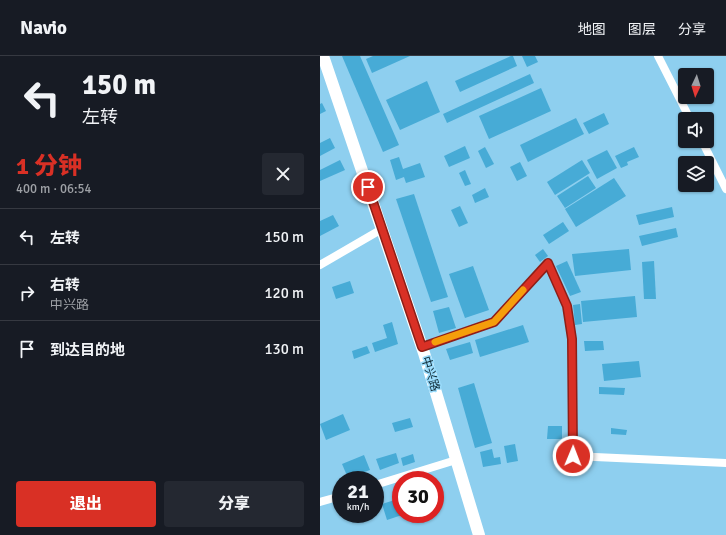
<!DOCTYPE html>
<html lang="zh">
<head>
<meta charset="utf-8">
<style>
	body { margin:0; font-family:Signika,"Noto Sans SC",sans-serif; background:#242831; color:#f1f3f6; height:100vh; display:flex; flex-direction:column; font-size:15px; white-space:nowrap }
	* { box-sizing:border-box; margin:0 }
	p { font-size:13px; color:#9ea1a6 }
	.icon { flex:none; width:22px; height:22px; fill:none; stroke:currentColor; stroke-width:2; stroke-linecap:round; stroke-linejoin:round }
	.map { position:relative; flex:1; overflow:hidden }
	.panel { display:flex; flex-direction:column; background:#171b24; width:320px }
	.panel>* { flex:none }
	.hud { background:#171b24; color:#f1f3f6; overflow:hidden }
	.needle { width:26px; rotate:184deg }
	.fabs { position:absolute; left:358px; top:12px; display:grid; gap:8px }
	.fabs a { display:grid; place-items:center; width:36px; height:36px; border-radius:4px; background:#171b24; box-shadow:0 1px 3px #0004; font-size:20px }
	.speed { position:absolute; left:12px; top:415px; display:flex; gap:8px; font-size:20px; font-weight:700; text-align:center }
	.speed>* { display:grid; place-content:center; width:52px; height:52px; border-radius:50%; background:#171b24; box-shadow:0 1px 3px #0004; line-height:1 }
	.speed small { font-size:10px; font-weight:400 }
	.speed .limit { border:6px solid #d22; background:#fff; color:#111 }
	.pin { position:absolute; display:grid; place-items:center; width:34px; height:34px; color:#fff; margin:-17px; border:2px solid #fff; border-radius:50%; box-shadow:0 1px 4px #0007 }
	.me { position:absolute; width:44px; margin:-22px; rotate:1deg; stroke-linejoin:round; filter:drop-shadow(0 0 3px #0008) }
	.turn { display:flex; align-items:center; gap:14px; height:84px; padding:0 16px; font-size:18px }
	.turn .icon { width:52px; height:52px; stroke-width:2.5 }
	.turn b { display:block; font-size:28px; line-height:34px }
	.round { display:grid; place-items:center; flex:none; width:42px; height:42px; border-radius:4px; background:#242831 }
	.headline { display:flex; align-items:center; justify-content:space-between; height:68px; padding:0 16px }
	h1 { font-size:24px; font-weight:800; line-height:30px; color:#d93025 }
	.action { display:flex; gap:8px; margin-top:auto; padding:8px 16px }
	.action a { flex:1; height:46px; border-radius:4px; background:#d93025; color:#fff; font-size:16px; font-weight:800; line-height:46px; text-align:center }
	.action a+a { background:#242831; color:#f1f3f6 }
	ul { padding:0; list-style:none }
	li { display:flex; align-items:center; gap:12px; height:56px; padding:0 16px; border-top:1px solid #363941 }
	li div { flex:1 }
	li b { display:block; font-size:15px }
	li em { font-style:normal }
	header { display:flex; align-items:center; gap:24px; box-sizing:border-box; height:56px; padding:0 20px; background:#171b24; border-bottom:1px solid #363941 }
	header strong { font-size:19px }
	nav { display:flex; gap:22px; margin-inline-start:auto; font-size:14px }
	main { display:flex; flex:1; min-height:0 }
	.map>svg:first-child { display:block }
	.building { fill:#47abd6 }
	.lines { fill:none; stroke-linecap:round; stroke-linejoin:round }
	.street { stroke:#fff; stroke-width:8 }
	.secondary { stroke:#fff; stroke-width:12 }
	.route-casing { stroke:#8d1f18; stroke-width:10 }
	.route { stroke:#d93025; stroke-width:7 }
	.slow { stroke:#f59e0b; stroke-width:7 }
	.labels { text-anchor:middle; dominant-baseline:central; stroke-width:3; stroke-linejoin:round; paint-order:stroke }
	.street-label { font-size:12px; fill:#122d39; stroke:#9adcfc }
</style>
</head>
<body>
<header>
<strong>Navio</strong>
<nav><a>地图</a><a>图层</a><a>分享</a></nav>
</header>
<main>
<section class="panel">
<div class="hud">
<div class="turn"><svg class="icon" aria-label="left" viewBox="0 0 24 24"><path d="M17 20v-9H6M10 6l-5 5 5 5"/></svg><div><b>150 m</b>左转</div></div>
</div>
<div class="headline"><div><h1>1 分钟</h1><p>400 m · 06:54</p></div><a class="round"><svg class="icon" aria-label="close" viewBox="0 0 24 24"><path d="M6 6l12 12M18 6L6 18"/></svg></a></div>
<ul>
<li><svg class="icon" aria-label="left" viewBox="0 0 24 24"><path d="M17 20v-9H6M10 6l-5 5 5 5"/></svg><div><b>左转</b></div><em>150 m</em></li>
<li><svg class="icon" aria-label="right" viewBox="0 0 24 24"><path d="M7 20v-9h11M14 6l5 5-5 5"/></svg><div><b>右转</b><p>中兴路</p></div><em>120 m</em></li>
<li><svg class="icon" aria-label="arrive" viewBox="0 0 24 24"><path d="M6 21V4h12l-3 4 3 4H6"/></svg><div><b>到达目的地</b></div><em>130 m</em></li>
</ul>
<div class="action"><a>退出</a><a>分享</a></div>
</section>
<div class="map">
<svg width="406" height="479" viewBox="0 0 406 479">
	<rect width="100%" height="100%" fill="#8ecfef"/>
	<!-- building -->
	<g class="building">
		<path d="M 22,0 L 40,0 L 79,89 L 63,96 Z"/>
		<path d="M 53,0 L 90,0 L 52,17 L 46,3 Z"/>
		<path d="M 191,0 L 193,0 L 197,10 L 140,36 L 135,25 Z"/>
		<path d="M 202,0 L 215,0 L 218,6 L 207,11 Z"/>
		<path d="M 210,18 L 214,27 L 127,67 L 123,58 Z"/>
		<path d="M 107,25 L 120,56 L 80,74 L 66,44 Z"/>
		<path d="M 221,32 L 231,55 L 169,83 L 159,60 Z"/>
		<path d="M 2,47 L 6,55 L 0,58 L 0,48 Z"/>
		<path d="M 284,57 L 289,68 L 269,78 L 263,67 Z"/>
		<path d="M 256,62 L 264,78 L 208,106 L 200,89 Z"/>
		<path d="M 10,82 L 15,92 L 0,100 L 0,87 Z"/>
		<path d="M 145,90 L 150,102 L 129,111 L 124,100 Z"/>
		<path d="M 165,91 L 174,108 L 166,112 L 158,95 Z"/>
		<path d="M 314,91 L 319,101 L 307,106 L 308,109 L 301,112 L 295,100 Z"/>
		<path d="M 287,94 L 297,112 L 277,123 L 267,104 Z"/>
		<path d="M 79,101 L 83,113 L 100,107 L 105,121 L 86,127 L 84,121 L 76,124 L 70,104 Z"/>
		<path d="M 20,104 L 25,114 L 0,125 L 0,114 Z"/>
		<path d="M 262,104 L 270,117 L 235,139 L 227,126 Z"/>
		<path d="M 200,106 L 207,120 L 197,125 L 190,111 Z"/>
		<path d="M 145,114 L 151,128 L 145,130 L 139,117 Z"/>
		<path d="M 268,120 L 276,132 L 245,152 L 237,140 Z"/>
		<path d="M 294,122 L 306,140 L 256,171 L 245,153 Z"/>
		<path d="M 165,132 L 169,141 L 155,147 L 152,139 Z"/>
		<path d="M 94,138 L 128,241 L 111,246 L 76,143 Z"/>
		<path d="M 140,150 L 148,167 L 139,171 L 131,154 Z"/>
		<path d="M 352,151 L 354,161 L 319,169 L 316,159 Z"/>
		<path d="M 13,159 L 19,170 L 0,180 L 0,165 Z"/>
		<path d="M 243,166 L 249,175 L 229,188 L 223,179 Z"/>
		<path d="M 356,172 L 358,181 L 322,190 L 319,180 Z"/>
		<path d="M 223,193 L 228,200 L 220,206 L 215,199 Z"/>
		<path d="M 309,193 L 311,214 L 255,220 L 252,198 Z"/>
		<path d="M 247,205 L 261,236 L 250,240 L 236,210 Z"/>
		<path d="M 334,205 L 336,243 L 324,243 L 322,206 Z"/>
		<path d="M 153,210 L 169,254 L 145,262 L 129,218 Z"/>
		<path d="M 30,225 L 34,237 L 16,243 L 12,231 Z"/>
		<path d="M 315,240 L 317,261 L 263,266 L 261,245 Z"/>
		<path d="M 260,248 L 262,268 L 255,269 L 253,249 Z"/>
		<path d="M 129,251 L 136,272 L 119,277 L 113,255 Z"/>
		<path d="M 72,266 L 78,288 L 55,296 L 52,287 L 67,282 L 63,269 Z"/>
		<path d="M 203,269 L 209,286 L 160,301 L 155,284 Z"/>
		<path d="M 264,285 L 283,285 L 284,294 L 265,295 Z"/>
		<path d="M 150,286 L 153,297 L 130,304 L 126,293 Z"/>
		<path d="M 47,290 L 50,297 L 34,303 L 32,295 Z"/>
		<path d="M 319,305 L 321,321 L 284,325 L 282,308 Z"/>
		<path d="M 154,327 L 172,387 L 155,392 L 138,332 Z"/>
		<path d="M 279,331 L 305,332 L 304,339 L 279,338 Z"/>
		<path d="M 23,358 L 30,374 L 6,384 L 0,368 Z"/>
		<path d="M 90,362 L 93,371 L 75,376 L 72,367 Z"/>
		<path d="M 228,370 L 242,370 L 242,383 L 227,383 Z"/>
		<path d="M 291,372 L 307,374 L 306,379 L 291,378 Z"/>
		<path d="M 195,388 L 198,405 L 187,407 L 184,390 Z"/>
		<path d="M 172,393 L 174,402 L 180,401 L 181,408 L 163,411 L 160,396 Z"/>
		<path d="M 76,397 L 79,407 L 60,414 L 56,403 Z"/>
		<path d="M 93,398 L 95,406 L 83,410 L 81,402 Z"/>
		<path d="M 44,399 L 50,414 L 28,422 L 22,408 Z"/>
		<path d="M 81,442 L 81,458 L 85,458 L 67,464 L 62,448 Z"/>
	</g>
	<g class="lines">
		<!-- street -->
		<g class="street">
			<path d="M 338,0 L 370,63"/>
			<path d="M 382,85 L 406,133"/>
			<path d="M 0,209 L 62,173"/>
			<path d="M 102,291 L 173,266 L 228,207 L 247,250 L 252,283 L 253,400 L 406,407"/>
			<path d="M 55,429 L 136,404"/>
			<path d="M 0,446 L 21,440"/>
		</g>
		<!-- secondary -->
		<path class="secondary" d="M 3,0 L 104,297 L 159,479"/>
	</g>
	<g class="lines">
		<!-- route casing -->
		<g class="route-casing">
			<path id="route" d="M 48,131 L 102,291 L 174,266 L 228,207 L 247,250 L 252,283 L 253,400"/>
		</g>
		<!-- route -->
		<use href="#route" class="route"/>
		<!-- slow -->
		<path class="slow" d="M 115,286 L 174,266 L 203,234"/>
	</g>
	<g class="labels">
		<!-- street labels -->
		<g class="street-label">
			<text transform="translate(110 318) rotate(73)">中兴路</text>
		</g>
	</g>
</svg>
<div class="fabs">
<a><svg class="needle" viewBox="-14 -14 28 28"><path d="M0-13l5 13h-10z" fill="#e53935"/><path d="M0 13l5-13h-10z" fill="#9ea1a6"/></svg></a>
<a><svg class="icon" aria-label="sound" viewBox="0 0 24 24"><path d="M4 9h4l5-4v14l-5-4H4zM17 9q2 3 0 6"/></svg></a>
<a><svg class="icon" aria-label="layers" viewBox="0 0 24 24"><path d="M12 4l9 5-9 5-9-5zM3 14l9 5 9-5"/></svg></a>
</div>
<div class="speed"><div>21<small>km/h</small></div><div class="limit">30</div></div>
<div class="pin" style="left:48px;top:131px;background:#d93025"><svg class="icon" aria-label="arrive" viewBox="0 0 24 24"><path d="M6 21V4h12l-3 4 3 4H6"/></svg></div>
<svg class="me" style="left:253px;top:400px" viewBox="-20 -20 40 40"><circle r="17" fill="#d93025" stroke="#fff" stroke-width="3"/><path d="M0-11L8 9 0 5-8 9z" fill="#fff"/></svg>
</div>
</main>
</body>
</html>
